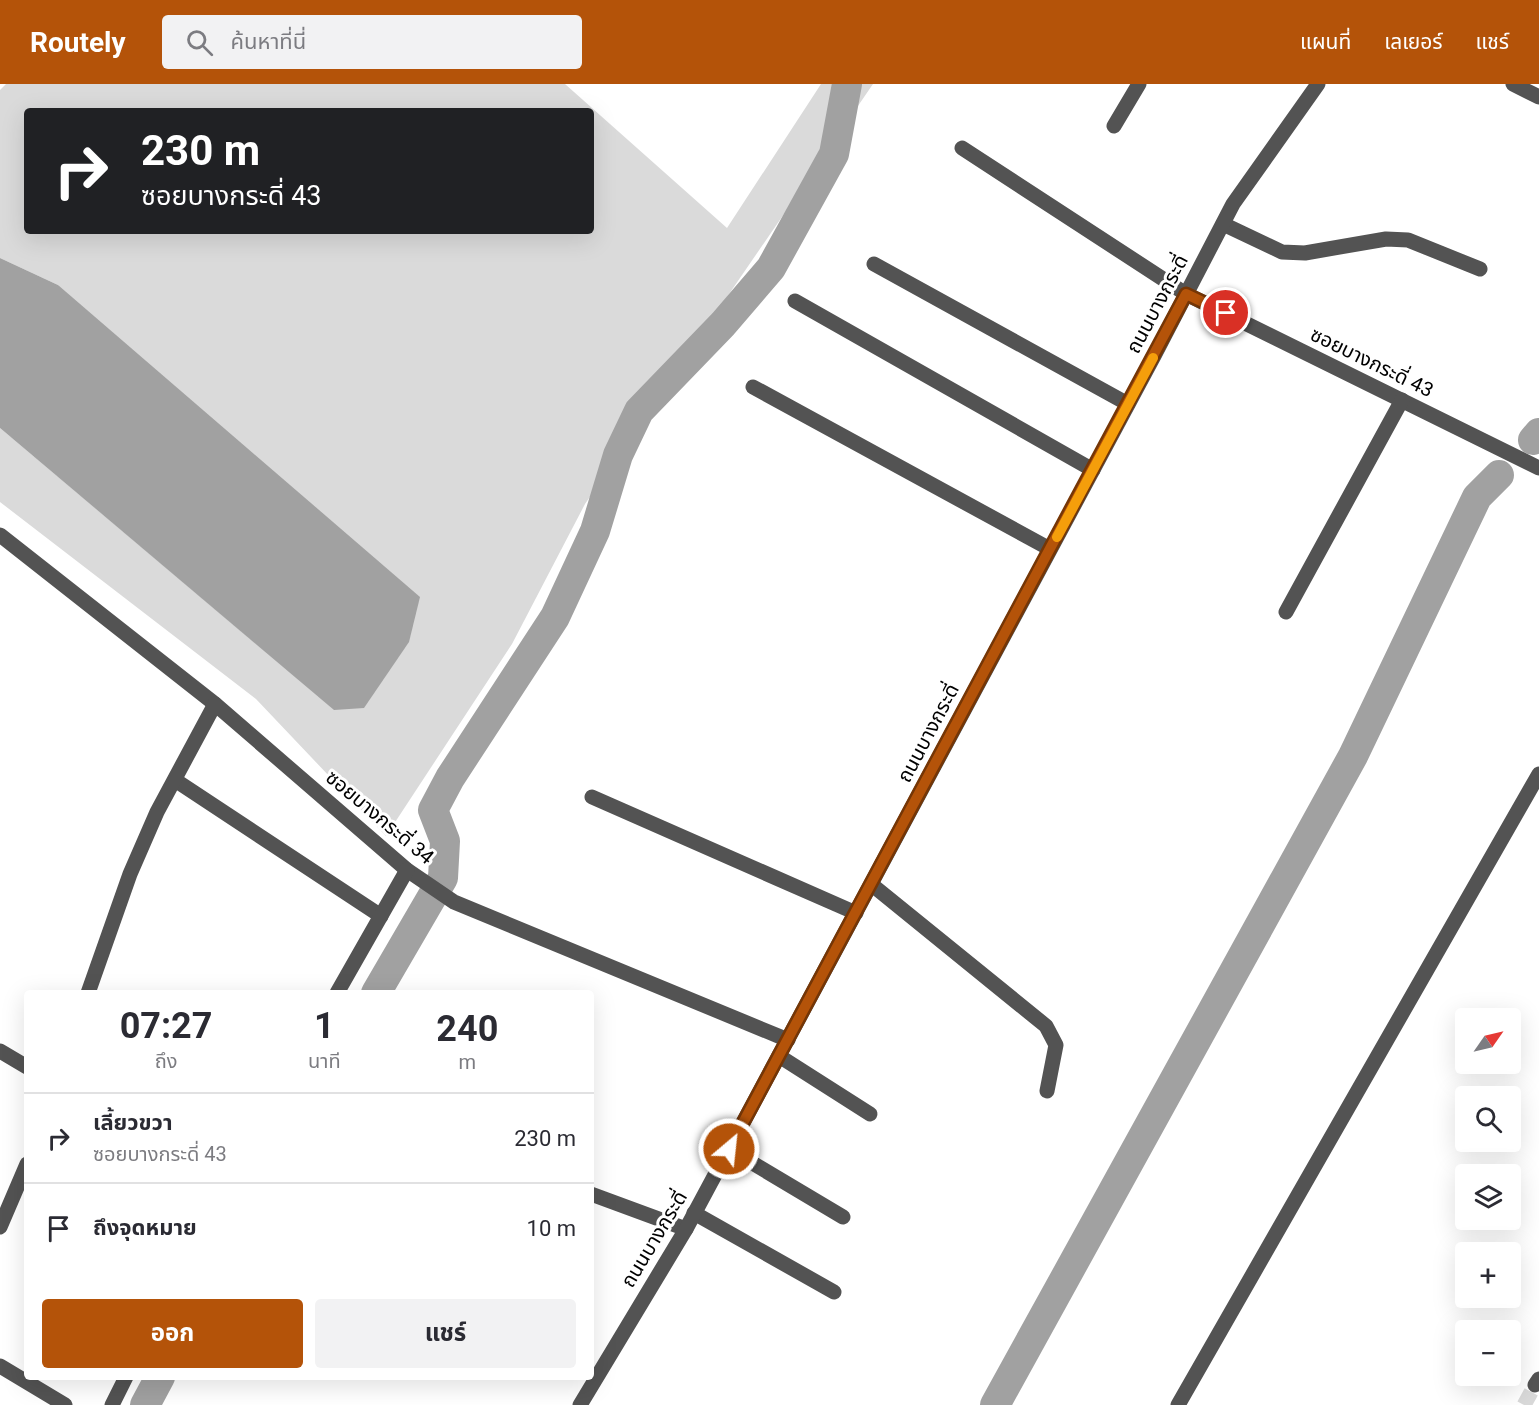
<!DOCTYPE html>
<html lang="th">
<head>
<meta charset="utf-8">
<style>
	body { margin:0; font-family:Roboto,"Noto Sans Thai",sans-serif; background:#f2f2f3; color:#2b2b33; height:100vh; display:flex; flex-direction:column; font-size:22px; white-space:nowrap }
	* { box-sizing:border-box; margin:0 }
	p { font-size:20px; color:#7c7c81 }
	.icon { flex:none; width:33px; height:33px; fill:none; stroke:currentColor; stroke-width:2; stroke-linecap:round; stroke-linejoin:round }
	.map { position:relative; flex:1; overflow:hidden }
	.drawer { position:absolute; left:24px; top:906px; width:570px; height:390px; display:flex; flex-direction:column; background:#fff; border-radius:6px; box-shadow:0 6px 24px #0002 }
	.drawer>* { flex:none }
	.top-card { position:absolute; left:24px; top:24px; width:570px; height:126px; border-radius:6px; box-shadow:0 6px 24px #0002; background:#202124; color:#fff; overflow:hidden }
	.needle { width:39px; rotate:56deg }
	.controls { position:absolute; left:1455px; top:924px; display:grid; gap:12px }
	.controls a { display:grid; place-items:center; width:66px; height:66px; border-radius:6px; background:#fff; box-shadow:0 6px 24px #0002; font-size:30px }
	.pin { position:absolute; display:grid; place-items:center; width:51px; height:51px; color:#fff; margin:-26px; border:3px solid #fff; border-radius:50%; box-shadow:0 2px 6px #0007 }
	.me { position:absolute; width:66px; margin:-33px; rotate:28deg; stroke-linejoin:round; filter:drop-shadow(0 0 4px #0008) }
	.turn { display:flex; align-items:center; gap:21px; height:126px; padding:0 18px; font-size:27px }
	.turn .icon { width:78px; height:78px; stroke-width:2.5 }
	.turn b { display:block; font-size:42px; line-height:51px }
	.eta { display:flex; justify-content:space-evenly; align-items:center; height:102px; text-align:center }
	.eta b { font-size:36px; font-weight:700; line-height:42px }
	.primary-button { display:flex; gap:12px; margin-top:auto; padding:12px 18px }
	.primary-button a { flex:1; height:69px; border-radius:6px; background:#b45309; color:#fff; font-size:24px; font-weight:700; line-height:69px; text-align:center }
	.primary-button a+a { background:#f2f2f3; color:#2b2b33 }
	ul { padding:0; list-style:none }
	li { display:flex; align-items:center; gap:18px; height:90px; padding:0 18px; border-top:2px solid #e1e1e2 }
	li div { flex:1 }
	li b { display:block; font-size:22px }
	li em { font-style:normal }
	header { display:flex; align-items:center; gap:36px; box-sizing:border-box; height:84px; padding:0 30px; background:#b45309; color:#fff }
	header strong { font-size:28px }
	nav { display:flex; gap:33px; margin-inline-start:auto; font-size:21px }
	.search { width:420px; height:54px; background:#f2f2f3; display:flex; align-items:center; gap:15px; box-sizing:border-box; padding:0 21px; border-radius:6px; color:#7c7c81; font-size:22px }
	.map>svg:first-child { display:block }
	.green { fill:#dadada; fill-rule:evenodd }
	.water { fill:#a1a1a1 }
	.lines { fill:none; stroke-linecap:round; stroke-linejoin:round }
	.canal { stroke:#a1a1a1; stroke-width:30 }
	.minor-tunnel { stroke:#d9d9d9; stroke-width:15; stroke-dasharray:15 8; stroke-linecap:butt }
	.minor { stroke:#535353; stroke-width:15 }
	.route-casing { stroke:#753606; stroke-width:15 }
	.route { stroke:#b45309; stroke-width:10 }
	.slow { stroke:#f59e0b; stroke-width:10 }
	.labels { text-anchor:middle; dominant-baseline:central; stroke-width:6; stroke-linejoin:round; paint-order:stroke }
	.street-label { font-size:20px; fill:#000; stroke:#fff }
</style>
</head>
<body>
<header>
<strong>Routely</strong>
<div class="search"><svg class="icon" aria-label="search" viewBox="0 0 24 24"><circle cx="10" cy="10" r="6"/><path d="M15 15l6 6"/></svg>ค้นหาที่นี่</div>
<nav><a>แผนที่</a><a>เลเยอร์</a><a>แชร์</a></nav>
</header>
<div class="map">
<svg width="1539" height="1321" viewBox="0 0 1539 1321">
	<rect width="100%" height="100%" fill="#fff"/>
	<!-- green -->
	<path class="green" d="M 6,0 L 565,0 L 727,144 L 821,0 L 873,0 L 585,420 L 512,560 L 386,752 L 256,615 L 0,418 L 0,344 L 260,563 L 58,201 L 0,174 L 0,6 ZM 27,27 L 591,27 L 591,147 L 27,147 Z"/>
	<!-- water -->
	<path class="water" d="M 0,174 L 58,201 L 420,513 L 409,558 L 364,624 L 334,626 L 0,344 Z"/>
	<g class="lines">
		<!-- canal -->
		<g class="canal">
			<path d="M 1533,356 L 1539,349"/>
			<path d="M 376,909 L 443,794 L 445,757 L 433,726 L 450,694 L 555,533 L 595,447 L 618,371 L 639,327 L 723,240 L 771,184 L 834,70 L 847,0"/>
			<path d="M 145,1321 L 160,1293"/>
			<path d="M 995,1321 L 1353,672 L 1477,413 L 1499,391"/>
		</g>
		<!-- minor-tunnel -->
		<path class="minor-tunnel" d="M 1524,1321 L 1535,1301"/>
		<!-- minor -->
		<g class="minor">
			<path d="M 1513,0 L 1539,13"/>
			<path d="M 1114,42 L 1139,0"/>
			<path d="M 962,64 L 1186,210 L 1539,384"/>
			<path d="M 1223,140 L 1282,168 L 1305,169 L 1386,155 L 1408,156 L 1480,185"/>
			<path d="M 874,180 L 1128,320"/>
			<path d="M 795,217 L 1093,386"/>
			<path d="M 753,303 L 1050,465"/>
			<path d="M 0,451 L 215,620 L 407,786 L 454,818 L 788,956"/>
			<path d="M 1286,528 L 1402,316"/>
			<path d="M 175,696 L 381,832"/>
			<path d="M 592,713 L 856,829"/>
			<path d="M 871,800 L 1046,942 L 1056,961 L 1047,1007"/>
			<path d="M 88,909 L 130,790 L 157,728 L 215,620"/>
			<path d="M 337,909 L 407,786"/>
			<path d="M 0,967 L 27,983"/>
			<path d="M 779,972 L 870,1030"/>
			<path d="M 729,1065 L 843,1133"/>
			<path d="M 591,1110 L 686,1145"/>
			<path d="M 694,1129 L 834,1208"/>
			<path d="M 0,1143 L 27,1080"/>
			<path d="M 0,1282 L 65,1321"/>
			<path d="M 1535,1301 L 1539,1295"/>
			<path d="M 112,1321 L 126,1293"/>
			<path d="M 580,1321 L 686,1145 L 1154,272 L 1233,120 L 1318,0"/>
			<path d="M 1178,1321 L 1539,690"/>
		</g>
	</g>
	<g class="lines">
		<!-- route casing -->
		<g class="route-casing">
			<path id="route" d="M 729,1065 L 1186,210 L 1226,229"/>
		</g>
		<!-- route -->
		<use href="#route" class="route"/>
		<!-- slow -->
		<path class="slow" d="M 1057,453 L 1153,274"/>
	</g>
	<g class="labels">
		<!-- street labels -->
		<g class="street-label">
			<text transform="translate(1157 220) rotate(-62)">ถนนบางกระดี่</text>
			<text transform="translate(1372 278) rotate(26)">ซอยบางกระดี่ 43</text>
			<text transform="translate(928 649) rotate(-62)">ถนนบางกระดี่</text>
			<text transform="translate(380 733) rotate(40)">ซอยบางกระดี่ 34</text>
			<text transform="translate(654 1155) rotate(-59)">ถนนบางกระดี่</text>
		</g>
	</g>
</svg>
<div class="controls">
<a><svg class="needle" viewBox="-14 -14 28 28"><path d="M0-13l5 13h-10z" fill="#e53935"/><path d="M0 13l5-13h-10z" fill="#7c7c81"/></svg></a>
<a><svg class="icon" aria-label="search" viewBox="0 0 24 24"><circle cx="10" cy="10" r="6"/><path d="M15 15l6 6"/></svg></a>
<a><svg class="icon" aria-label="layers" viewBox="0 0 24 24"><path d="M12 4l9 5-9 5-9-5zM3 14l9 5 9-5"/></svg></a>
<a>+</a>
<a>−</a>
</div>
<div class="pin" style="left:1226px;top:229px;background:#d93025"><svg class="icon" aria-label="arrive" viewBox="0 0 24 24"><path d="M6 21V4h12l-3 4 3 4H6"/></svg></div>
<svg class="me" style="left:729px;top:1065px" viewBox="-20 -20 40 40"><circle r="17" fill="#b45309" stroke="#fff" stroke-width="3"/><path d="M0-11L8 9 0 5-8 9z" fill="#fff"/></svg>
<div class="top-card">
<div class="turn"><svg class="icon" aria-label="right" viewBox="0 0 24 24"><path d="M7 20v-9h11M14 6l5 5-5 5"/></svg><div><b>230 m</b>ซอยบางกระดี่ 43</div></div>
</div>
<section class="drawer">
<div class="eta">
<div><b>07:27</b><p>ถึง</p></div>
<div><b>1</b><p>นาที</p></div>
<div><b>240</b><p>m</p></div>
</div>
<ul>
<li><svg class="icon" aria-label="right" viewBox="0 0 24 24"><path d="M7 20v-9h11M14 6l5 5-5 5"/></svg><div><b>เลี้ยวขวา</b><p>ซอยบางกระดี่ 43</p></div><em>230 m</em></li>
<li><svg class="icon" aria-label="arrive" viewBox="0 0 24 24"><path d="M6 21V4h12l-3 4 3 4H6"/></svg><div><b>ถึงจุดหมาย</b></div><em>10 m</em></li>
</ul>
<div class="primary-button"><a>ออก</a><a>แชร์</a></div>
</section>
</div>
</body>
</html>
